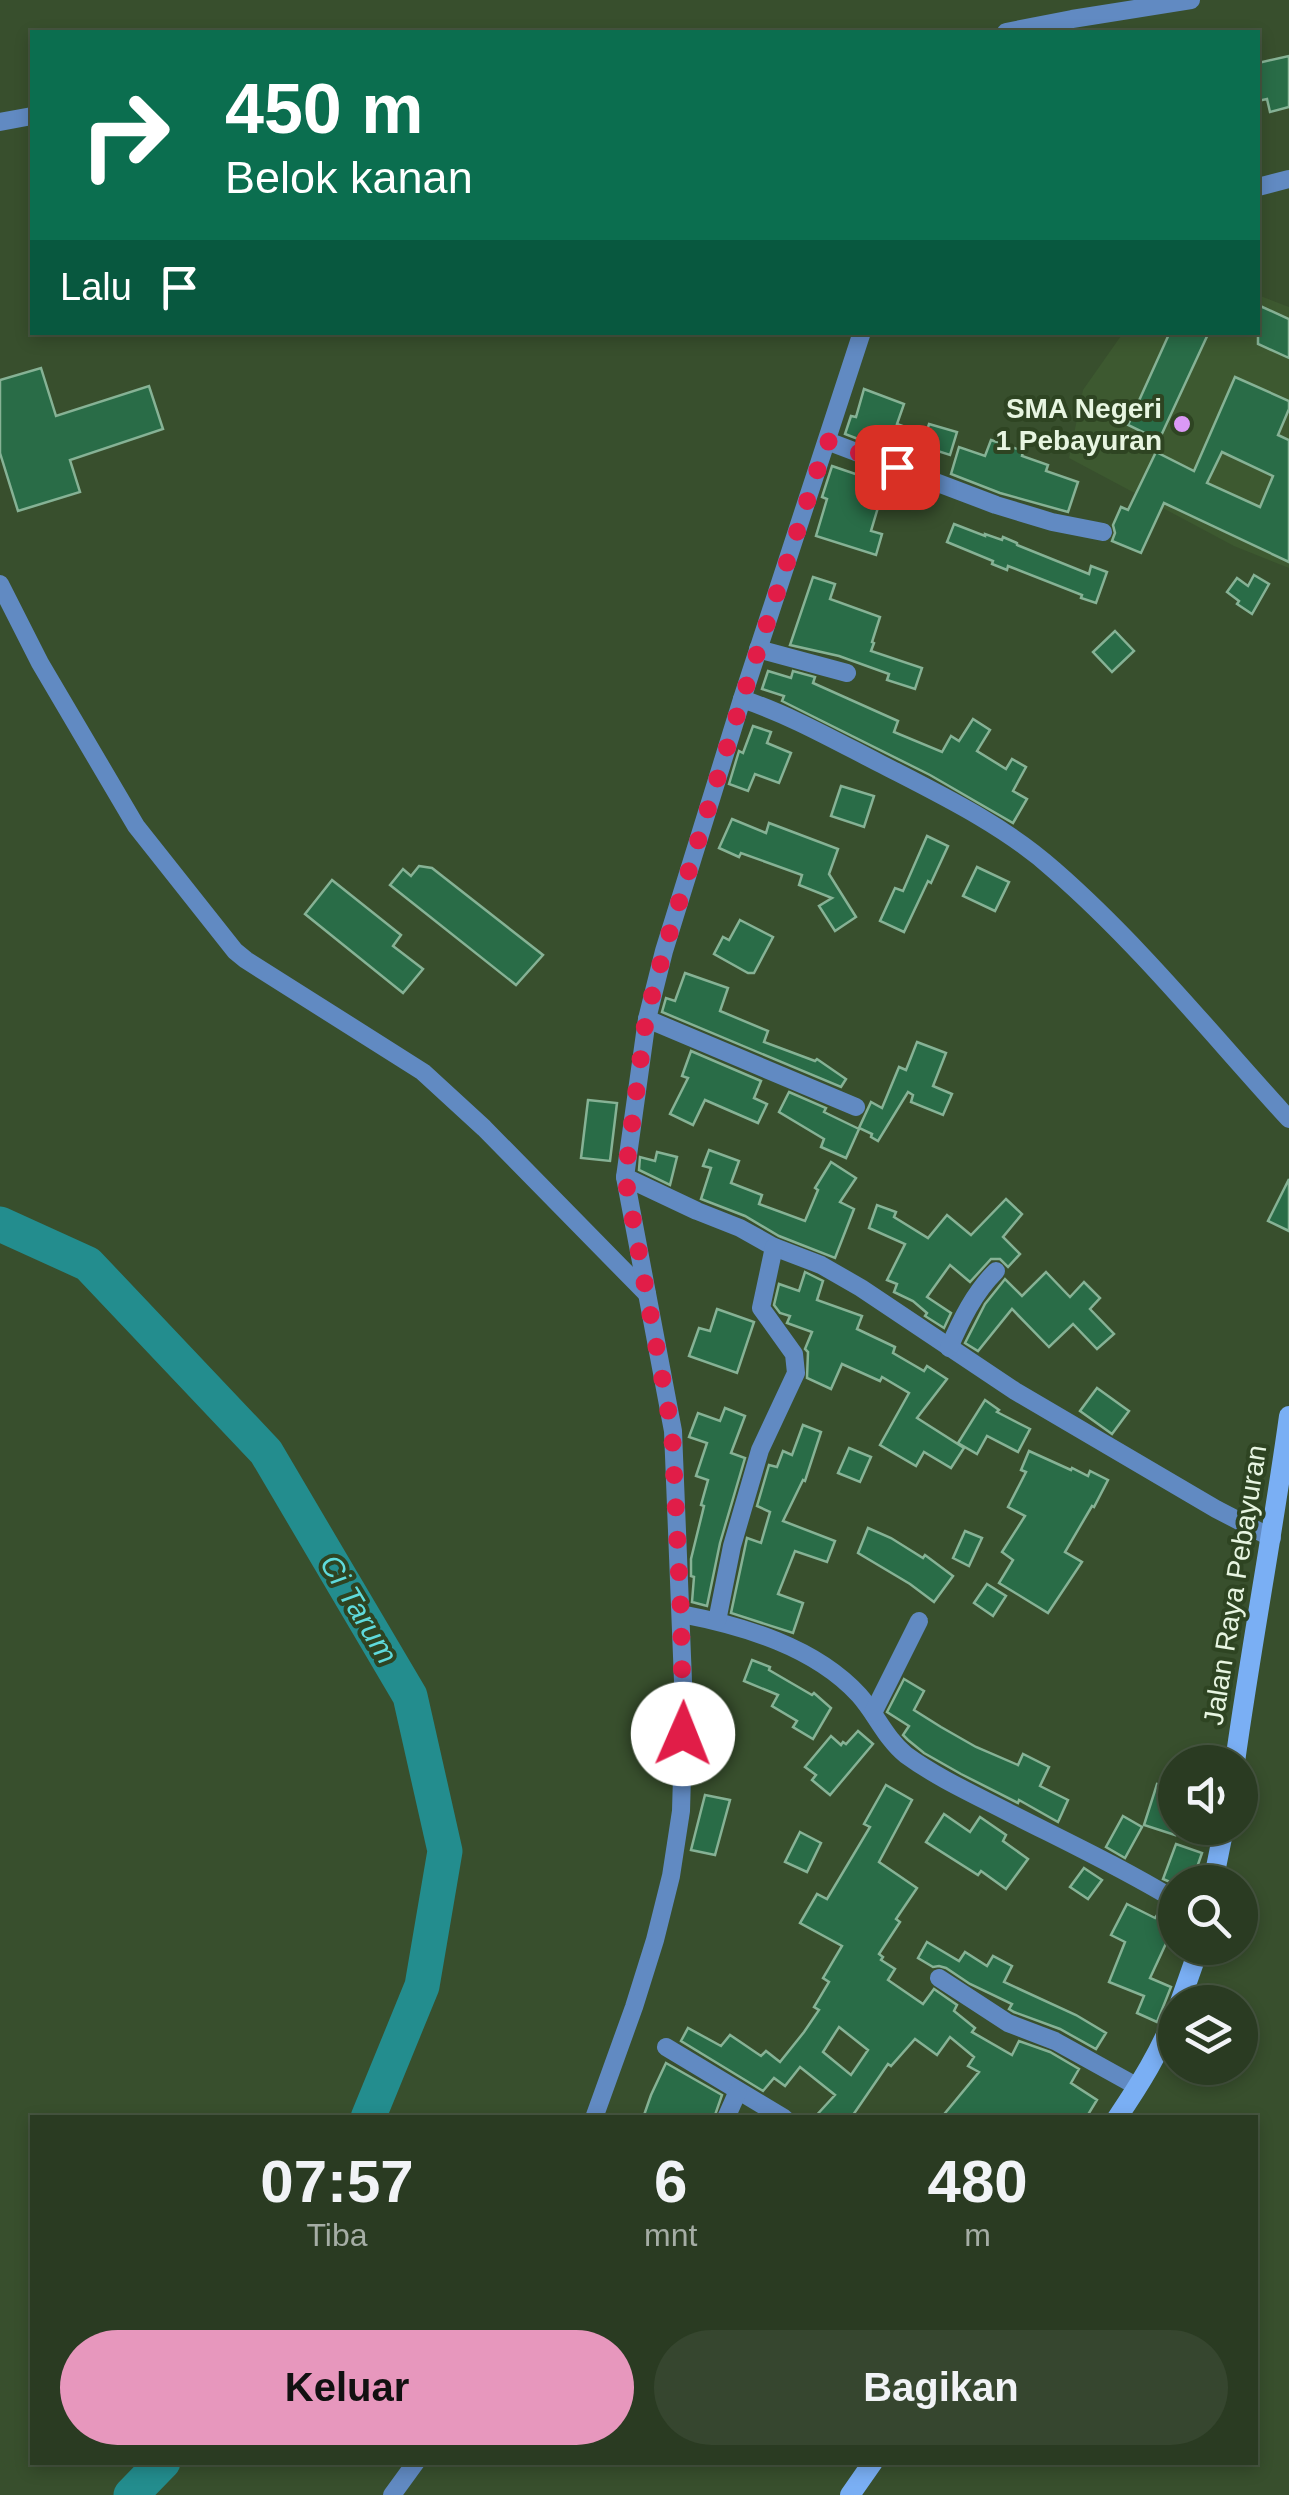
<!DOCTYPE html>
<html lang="id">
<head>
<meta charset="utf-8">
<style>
	body { margin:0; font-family:Arial,sans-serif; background:#36462f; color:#f1f3f6; height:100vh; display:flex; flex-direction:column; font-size:38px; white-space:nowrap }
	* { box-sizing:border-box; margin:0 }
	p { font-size:32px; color:#a5ada5 }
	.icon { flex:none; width:55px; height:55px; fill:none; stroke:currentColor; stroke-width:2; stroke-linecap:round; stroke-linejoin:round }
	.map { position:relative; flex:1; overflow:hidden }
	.details { position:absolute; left:30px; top:2115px; width:1228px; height:350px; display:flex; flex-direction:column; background:#2a3b22; border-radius:0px; box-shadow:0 5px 15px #0003,0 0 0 2px #465540 }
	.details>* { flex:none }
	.banner { position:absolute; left:30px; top:30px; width:1230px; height:305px; border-radius:0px; box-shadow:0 5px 15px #0003,0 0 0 2px #465540; background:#0b6e4f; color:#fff; overflow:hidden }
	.tools { position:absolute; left:1158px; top:1745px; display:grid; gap:20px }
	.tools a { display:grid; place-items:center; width:100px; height:100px; border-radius:50%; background:#2a3b22; box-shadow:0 5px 15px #0003,0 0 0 2px #465540; font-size:50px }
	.pin { position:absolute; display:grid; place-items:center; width:85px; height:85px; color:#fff; margin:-42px; border-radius:20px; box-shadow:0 5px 15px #0006 }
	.me { position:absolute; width:110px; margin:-55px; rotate:1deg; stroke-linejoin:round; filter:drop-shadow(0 0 8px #0008) }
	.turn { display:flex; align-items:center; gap:35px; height:210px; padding:0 30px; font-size:45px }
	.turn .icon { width:130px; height:130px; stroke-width:2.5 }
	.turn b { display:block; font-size:70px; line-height:85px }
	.then { display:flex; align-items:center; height:95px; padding:0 30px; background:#0003; gap:20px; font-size:38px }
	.eta { display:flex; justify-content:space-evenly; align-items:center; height:170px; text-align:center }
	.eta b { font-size:60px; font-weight:700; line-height:70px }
	.action { display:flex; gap:20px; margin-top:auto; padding:20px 30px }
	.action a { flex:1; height:115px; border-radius:60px; background:#e797bd; color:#111; font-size:40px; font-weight:700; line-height:115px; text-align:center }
	.action a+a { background:#36462f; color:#f1f3f6 }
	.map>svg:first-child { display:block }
	.built { fill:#3d5930 }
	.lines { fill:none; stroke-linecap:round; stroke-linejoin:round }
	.river { stroke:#238d8e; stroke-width:35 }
	.building { fill:#296c47; stroke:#86b295; stroke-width:2.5; fill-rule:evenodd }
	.street { stroke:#618ac2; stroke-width:18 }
	.secondary { stroke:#7aaff4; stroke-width:20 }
	.route { stroke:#e11d48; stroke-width:18; stroke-dasharray:0 32.4 }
	.poi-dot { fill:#db99f5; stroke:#2e4422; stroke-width:4 }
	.labels { text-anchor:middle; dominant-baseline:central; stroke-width:8; stroke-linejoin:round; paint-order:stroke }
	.poi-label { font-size:28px; font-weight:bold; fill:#e7f5e1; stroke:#2e4422; text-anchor:end }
	.street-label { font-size:28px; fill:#e7f5e1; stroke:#2e4422 }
	.water-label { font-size:30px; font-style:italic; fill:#5fdadb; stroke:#2e4422 }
</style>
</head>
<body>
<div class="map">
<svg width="1289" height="2495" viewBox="0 0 1289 2495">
	<rect width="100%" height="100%" fill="#384f2d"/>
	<!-- built -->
	<path class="built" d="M 1258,295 L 1289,307 L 1289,568 L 1234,546 L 1069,458 L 1083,390 L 1123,333 L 1258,332 Z"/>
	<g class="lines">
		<!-- river -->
		<g class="river">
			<path d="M 0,1224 L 88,1264 L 266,1452 L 410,1696 L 445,1851 L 422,1986 L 368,2118"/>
			<path d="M 131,2495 L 163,2462"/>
		</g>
	</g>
	<!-- building -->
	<g class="building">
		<path d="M 1289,56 L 1289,107 L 1270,112 L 1267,99 L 1258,101 L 1258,63 Z"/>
		<path d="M 1258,305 L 1289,319 L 1289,358 L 1258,344 Z"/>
		<path d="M 1170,332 L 1209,332 L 1159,440 L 1128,425 Z"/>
		<path d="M 41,368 L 56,416 L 149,386 L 163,429 L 70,460 L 80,492 L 18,511 L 0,453 L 0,380 Z"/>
		<path d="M 1235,377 L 1289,401 L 1289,409 L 1278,435 L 1289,440 L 1289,562 L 1164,503 L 1141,553 L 1112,541 L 1115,533 L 1113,525 L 1121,507 L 1128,510 L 1156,452 L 1194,471 ZM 1222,452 L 1273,476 L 1260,507 L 1207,483 Z"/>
		<path d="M 864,389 L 904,404 L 897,424 L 919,432 L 910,459 L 845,434 L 851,416 L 856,417 Z"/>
		<path d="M 929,424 L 957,432 L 950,455 L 922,446 Z"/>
		<path d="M 991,440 L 1023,451 L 1022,456 L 1048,465 L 1046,471 L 1078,482 L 1068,512 L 1000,493 L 951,474 L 959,447 L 985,456 Z"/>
		<path d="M 832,466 L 885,484 L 871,531 L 882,534 L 876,555 L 816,536 L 827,499 L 822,497 Z"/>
		<path d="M 954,524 L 985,536 L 985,534 L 1002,540 L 1003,537 L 1017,543 L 1017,545 L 1089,574 L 1091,566 L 1107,572 L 1096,603 L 1081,598 L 1082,595 L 1008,566 L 1007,570 L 992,564 L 993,561 L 947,542 Z"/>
		<path d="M 1254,575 L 1269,584 L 1252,614 L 1237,604 L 1239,601 L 1227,592 L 1237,578 L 1248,586 Z"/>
		<path d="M 813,577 L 835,584 L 830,599 L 880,617 L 872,642 L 874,643 L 871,651 L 922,668 L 915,689 L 887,680 L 889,674 L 839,656 L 790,645 Z"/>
		<path d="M 1115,631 L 1134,651 L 1112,672 L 1093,652 Z"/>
		<path d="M 768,671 L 791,678 L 793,671 L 815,677 L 813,683 L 898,721 L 894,732 L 942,752 L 951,736 L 959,741 L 973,719 L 990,730 L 977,751 L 1006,769 L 1012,759 L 1026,767 L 1013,791 L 1027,799 L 1013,823 L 930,775 L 782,701 L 784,696 L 762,689 Z"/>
		<path d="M 753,726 L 771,732 L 767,743 L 791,753 L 779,783 L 755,774 L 748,791 L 729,784 L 739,751 L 743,753 Z"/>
		<path d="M 841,786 L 874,796 L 864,827 L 831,816 Z"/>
		<path d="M 732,819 L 766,833 L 769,823 L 838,849 L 829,874 L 856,917 L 835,931 L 819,906 L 832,898 L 799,885 L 802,875 L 741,853 L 739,857 L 719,848 Z"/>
		<path d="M 927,836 L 948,846 L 931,883 L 928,881 L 904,932 L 880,921 L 895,888 L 903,891 Z"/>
		<path d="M 419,866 L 432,868 L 543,955 L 516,985 L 390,885 L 403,869 L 411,876 Z"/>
		<path d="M 977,867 L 1009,882 L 995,911 L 963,896 Z"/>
		<path d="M 332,880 L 401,935 L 393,946 L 423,969 L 403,993 L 305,914 Z"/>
		<path d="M 740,920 L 773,937 L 754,973 L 748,973 L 714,954 L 723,937 L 729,940 Z"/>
		<path d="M 685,973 L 728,988 L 720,1011 L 768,1031 L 764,1042 L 815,1061 L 817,1059 L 846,1079 L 841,1087 L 662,1012 L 666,998 L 675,1001 Z"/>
		<path d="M 917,1042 L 946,1053 L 933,1086 L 952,1094 L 943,1115 L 911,1102 L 913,1095 L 908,1092 L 878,1141 L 871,1137 L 872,1134 L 859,1128 L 871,1102 L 882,1108 L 899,1067 L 906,1070 Z"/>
		<path d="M 691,1051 L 761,1081 L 754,1098 L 767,1104 L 758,1123 L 705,1100 L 693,1125 L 670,1114 L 688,1078 L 682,1076 Z"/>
		<path d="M 789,1092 L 826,1108 L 824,1112 L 859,1129 L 846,1158 L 821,1147 L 824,1139 L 779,1112 Z"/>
		<path d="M 588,1100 L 617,1103 L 610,1161 L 581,1158 Z"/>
		<path d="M 709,1150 L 739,1161 L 731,1183 L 762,1195 L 759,1204 L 805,1221 L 818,1190 L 815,1188 L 831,1162 L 856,1178 L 840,1202 L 854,1209 L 835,1258 L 779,1236 L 745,1216 L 701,1199 L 711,1168 L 703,1166 Z"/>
		<path d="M 657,1152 L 677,1157 L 670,1185 L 639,1170 L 640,1157 L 655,1161 Z"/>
		<path d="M 1289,1179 L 1289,1231 L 1268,1221 Z"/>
		<path d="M 1006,1199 L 1022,1214 L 1003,1237 L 1020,1254 L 1008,1267 L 1000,1259 L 991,1259 L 970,1282 L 950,1265 L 927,1297 L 951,1313 L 944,1328 L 925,1316 L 927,1313 L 913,1301 L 894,1292 L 897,1284 L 887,1280 L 905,1244 L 869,1228 L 877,1205 L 896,1212 L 894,1217 L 928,1238 L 947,1215 L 971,1235 Z"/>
		<path d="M 805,1272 L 823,1281 L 817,1300 L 862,1316 L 857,1329 L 895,1347 L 893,1353 L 924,1371 L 927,1366 L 947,1379 L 917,1418 L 964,1448 L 951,1468 L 924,1452 L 916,1466 L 880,1445 L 909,1393 L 882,1377 L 880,1381 L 842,1364 L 831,1389 L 807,1378 L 808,1352 L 805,1349 L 812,1332 L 787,1323 L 790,1316 L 780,1313 L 774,1305 L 779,1284 L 799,1291 Z"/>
		<path d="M 1046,1272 L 1070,1297 L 1084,1282 L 1100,1298 L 1090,1309 L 1114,1334 L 1097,1349 L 1073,1324 L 1049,1347 L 1012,1309 L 978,1351 L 965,1343 L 985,1304 L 1005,1279 L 1022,1296 Z"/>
		<path d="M 717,1309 L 754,1322 L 737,1373 L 689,1356 L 699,1328 L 710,1331 Z"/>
		<path d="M 1097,1388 L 1129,1411 L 1112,1434 L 1080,1411 Z"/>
		<path d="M 985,1400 L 999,1410 L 997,1412 L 1030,1429 L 1018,1452 L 987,1436 L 977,1454 L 958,1443 Z"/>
		<path d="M 725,1408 L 745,1416 L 731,1453 L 745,1458 L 720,1543 L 707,1606 L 692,1602 L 694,1577 L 691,1576 L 691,1559 L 704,1506 L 701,1505 L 708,1480 L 696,1476 L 707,1443 L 689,1437 L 698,1413 L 720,1421 Z"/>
		<path d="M 803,1425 L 821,1432 L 805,1481 L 803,1480 L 783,1521 L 835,1541 L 827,1562 L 795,1551 L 778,1594 L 803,1603 L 793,1633 L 731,1613 L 747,1538 L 761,1543 L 770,1512 L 757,1506 L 769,1465 L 777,1467 L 783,1451 L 792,1455 Z"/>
		<path d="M 849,1448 L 871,1457 L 860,1482 L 838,1473 Z"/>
		<path d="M 1029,1451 L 1071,1470 L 1072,1468 L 1088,1476 L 1090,1471 L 1108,1480 L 1094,1507 L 1092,1506 L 1065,1552 L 1082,1562 L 1048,1613 L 999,1583 L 1013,1560 L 1002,1552 L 1025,1516 L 1008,1507 L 1026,1472 L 1021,1470 Z"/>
		<path d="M 868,1528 L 891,1538 L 923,1558 L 925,1555 L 953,1576 L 934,1602 L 910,1584 L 858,1553 Z"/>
		<path d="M 965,1531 L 982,1538 L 969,1566 L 953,1558 Z"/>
		<path d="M 987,1584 L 1006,1596 L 993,1616 L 974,1603 Z"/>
		<path d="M 752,1660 L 770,1667 L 769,1670 L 812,1695 L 814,1693 L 831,1708 L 813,1739 L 793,1727 L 797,1721 L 772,1706 L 778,1695 L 744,1681 Z"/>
		<path d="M 904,1679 L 924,1691 L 914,1710 L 941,1727 L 976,1747 L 1018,1765 L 1023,1754 L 1049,1767 L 1040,1786 L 1068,1800 L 1058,1822 L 1019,1800 L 1018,1803 L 961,1774 L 924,1753 L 908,1740 L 903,1735 L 909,1726 L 887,1712 Z"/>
		<path d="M 858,1731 L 873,1744 L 830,1795 L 812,1780 L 816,1775 L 805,1767 L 831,1736 L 841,1745 L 843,1742 L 846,1744 Z"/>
		<path d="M 1157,1784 L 1175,1790 L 1175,1835 L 1144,1825 Z"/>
		<path d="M 886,1785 L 912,1800 L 879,1862 L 917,1888 L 896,1919 L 900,1922 L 879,1954 L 883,1957 L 881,1960 L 895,1969 L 888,1980 L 923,2004 L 934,1989 L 957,2005 L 954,2011 L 975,2028 L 972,2032 L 1012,2055 L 1019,2041 L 1050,2052 L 1079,2069 L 1071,2083 L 1097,2100 L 1086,2118 L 941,2118 L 979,2072 L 968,2066 L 974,2057 L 950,2037 L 937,2055 L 915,2039 L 891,2066 L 888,2064 L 851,2118 L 814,2118 L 835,2095 L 800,2067 L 785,2086 L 774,2078 L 763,2091 L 681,2041 L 688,2028 L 721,2046 L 730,2035 L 761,2056 L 766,2051 L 780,2062 L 804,2032 L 819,2010 L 814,2007 L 829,1982 L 823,1978 L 842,1946 L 800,1923 L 817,1894 L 827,1899 L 870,1827 L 864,1824 ZM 839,2027 L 868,2050 L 851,2075 L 823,2052 Z"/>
		<path d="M 705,1795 L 730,1800 L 715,1855 L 691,1850 Z"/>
		<path d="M 944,1814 L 970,1832 L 980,1817 L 1006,1835 L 1003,1841 L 1028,1859 L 1006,1889 L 981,1871 L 978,1875 L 926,1842 Z"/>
		<path d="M 1123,1816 L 1142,1827 L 1125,1858 L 1106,1847 Z"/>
		<path d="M 800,1832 L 821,1843 L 807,1872 L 785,1862 Z"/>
		<path d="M 1176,1844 L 1202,1853 L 1192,1882 L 1170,1882 L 1163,1879 Z"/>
		<path d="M 1084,1868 L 1102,1880 L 1088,1899 L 1070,1887 Z"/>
		<path d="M 1127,1904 L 1155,1918 L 1157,1915 L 1175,1924 L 1150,1978 L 1171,1987 L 1157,2022 L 1137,2013 L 1144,1996 L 1109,1982 L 1125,1942 L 1111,1935 Z"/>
		<path d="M 927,1942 L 959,1961 L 965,1952 L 987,1966 L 993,1956 L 1012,1966 L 1004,1982 L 1076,2015 L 1106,2033 L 1096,2049 L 1060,2029 L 1014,2012 L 1009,2009 L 1012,2004 L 970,1984 L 946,1968 L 939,1966 L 933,1967 L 918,1958 Z"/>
		<path d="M 666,2063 L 722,2095 L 714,2118 L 643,2118 L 651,2095 Z"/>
	</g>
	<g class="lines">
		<!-- street -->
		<g class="street">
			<path d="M 1006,32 L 1072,19 L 1191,0"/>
			<path d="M 0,122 L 32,116"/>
			<path d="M 1258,187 L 1289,179"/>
			<path d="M 827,441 L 996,505 L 1052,522 L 1103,532"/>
			<path d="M 0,584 L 40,663 L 136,826 L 235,951 L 246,960 L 423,1072 L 484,1128 L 647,1294"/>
			<path d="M 758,649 L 847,673"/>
			<path d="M 742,699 C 790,715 834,740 879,763 C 939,794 1004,825 1054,870 C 1140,945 1212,1035 1289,1119"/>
			<path d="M 647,1019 L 856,1107"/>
			<path d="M 625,1177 L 697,1211 L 740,1228 L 774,1247 L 821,1265 L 861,1288 L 1015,1391 L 1216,1509 L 1272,1538"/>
			<path d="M 949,1348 C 961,1320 974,1293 996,1271"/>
			<path d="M 681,1614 C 744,1626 815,1647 859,1695 C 876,1714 886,1739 906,1755 C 936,1777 973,1794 1006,1811 C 1063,1840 1121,1867 1175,1900"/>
			<path d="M 717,1621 L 732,1546 L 760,1450 L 796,1373 L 794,1354 L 761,1308 L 774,1247"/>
			<path d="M 873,1713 L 919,1621"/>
			<path d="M 939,1978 L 1008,2023 L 1055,2041 L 1138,2087"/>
			<path d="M 666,2047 L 784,2118"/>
			<path d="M 594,2118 L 634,2007 L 655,1940 L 671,1876 L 681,1811 L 684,1706 L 673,1431 L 625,1177 L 647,1019 L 664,951 L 742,699 L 862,332"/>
			<path d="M 726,2118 L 738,2091"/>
			<path d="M 392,2495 L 416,2462"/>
		</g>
		<!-- secondary -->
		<g class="secondary">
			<path d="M 1235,1762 C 1251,1647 1273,1532 1289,1416"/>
			<path d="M 1213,1882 L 1224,1828"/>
			<path d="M 1180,2002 L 1199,1948"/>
			<path d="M 1117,2118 C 1140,2084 1160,2052 1175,2014"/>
			<path d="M 850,2495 L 873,2462"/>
		</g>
	</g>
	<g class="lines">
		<!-- route -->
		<path class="route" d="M 683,1734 L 681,1614 L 672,1431 L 625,1177 L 646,1018 L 664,951 L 742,699 L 827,441 L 897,467"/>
	</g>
	<!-- markers -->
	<circle class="poi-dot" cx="1182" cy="424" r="10"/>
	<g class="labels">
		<!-- poi labels -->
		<g class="poi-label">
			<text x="1162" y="408">SMA Negeri<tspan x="1162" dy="32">1 Pebayuran</tspan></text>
		</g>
		<!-- street labels -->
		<g class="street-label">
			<text transform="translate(1235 1585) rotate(-81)">Jalan Raya Pebayuran</text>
		</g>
		<!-- water labels -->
		<g class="water-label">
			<text transform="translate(359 1609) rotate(59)">Ci Tarum</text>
		</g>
	</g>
</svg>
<div class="tools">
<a><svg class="icon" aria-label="sound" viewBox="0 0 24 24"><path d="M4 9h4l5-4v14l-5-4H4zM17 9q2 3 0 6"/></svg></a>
<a><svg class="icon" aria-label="search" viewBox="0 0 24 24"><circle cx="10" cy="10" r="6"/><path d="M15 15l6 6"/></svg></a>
<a><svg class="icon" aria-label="layers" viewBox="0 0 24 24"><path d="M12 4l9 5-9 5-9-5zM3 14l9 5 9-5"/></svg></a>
</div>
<div class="pin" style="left:897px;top:467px;background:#d93025"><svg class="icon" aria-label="arrive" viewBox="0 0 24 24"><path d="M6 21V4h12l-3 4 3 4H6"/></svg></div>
<svg class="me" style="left:683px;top:1734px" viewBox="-20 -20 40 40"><circle r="19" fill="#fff"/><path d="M0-13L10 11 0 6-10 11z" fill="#e11d48"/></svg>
<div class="banner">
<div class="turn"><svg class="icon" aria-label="right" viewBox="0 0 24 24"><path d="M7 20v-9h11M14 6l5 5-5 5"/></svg><div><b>450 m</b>Belok kanan</div></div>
<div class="then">Lalu<svg class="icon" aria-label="arrive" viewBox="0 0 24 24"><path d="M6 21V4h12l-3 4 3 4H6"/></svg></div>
</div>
<section class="details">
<div class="eta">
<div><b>07:57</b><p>Tiba</p></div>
<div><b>6</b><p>mnt</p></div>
<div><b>480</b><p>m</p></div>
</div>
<div class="action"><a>Keluar</a><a>Bagikan</a></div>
</section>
</div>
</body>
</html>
